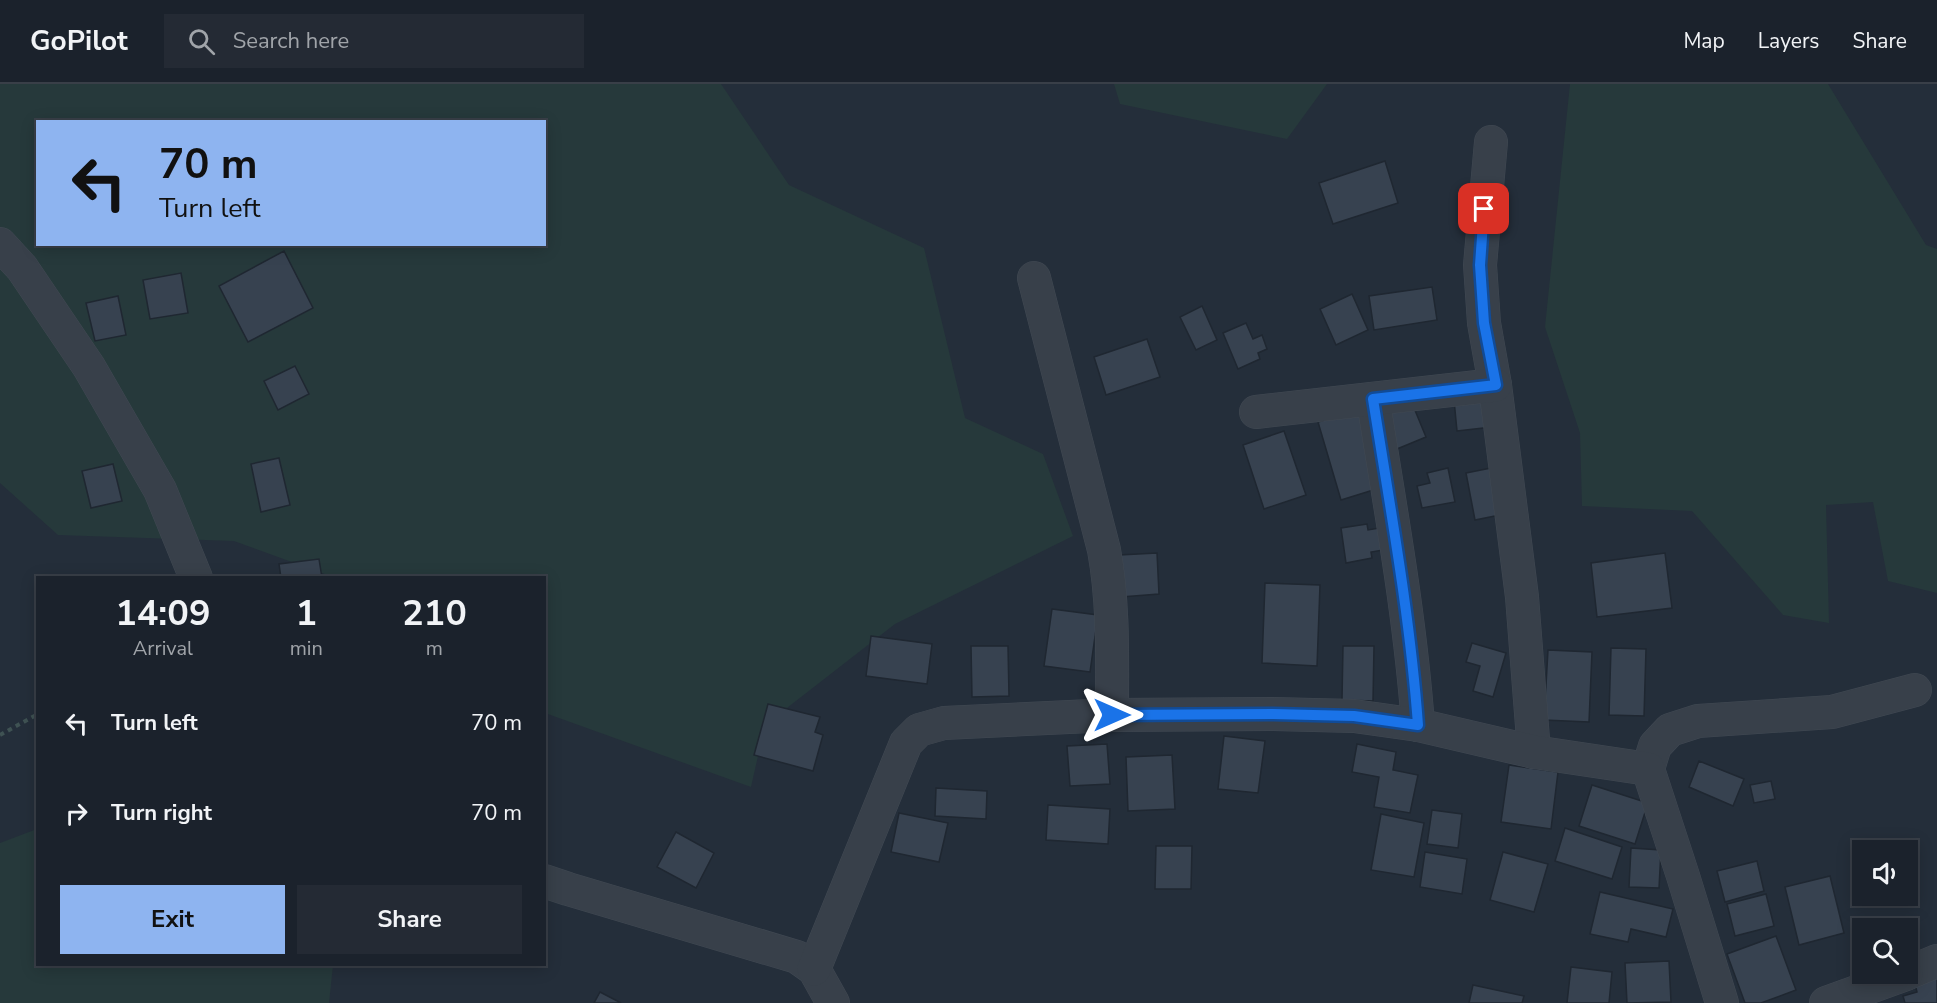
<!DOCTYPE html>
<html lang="en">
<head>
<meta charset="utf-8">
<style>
	body { margin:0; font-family:"Nunito Sans",sans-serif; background:#242a34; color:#f1f3f6; height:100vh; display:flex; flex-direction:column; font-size:22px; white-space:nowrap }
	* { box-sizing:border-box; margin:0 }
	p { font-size:20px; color:#a0a4a9 }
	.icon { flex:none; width:33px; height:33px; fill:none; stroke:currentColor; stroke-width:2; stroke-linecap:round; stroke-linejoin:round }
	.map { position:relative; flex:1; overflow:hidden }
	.panel { position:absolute; left:36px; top:492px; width:510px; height:390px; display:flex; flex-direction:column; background:#1b222c; border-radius:0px; box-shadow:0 3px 15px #0003,0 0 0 2px #393f48 }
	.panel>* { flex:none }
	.hud { position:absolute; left:36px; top:36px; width:510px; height:126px; border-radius:0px; box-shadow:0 3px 15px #0003,0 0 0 2px #393f48; background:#8eb4f0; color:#111; overflow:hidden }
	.fabs { position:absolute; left:1852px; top:756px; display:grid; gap:12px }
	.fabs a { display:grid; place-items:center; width:66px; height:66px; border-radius:0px; background:#1b222c; box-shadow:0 3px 15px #0003,0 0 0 2px #393f48; font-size:30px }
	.pin { position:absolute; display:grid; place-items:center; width:51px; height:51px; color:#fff; margin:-26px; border-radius:12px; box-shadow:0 3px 9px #0006 }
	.me { position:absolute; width:66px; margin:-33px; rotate:90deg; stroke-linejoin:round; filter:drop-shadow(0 0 4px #0008) }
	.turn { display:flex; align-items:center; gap:21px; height:126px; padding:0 24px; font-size:27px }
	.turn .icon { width:78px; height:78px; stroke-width:2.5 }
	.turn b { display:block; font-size:42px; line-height:51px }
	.eta { display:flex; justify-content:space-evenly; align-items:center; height:102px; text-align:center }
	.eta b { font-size:36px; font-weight:700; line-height:42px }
	.cta { display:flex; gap:12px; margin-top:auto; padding:12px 24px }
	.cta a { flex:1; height:69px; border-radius:0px; background:#8eb4f0; color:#111; font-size:24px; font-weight:700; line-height:69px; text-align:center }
	.cta a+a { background:#242a34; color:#f1f3f6 }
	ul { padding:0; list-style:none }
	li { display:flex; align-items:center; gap:18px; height:90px; padding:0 24px }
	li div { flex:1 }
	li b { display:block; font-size:22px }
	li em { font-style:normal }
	header { display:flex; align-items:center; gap:36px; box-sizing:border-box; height:84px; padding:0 30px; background:#1b222c; border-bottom:2px solid #393f48 }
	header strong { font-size:28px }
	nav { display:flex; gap:33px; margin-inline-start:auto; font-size:21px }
	.search { width:420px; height:54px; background:#242a34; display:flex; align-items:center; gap:15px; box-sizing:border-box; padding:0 21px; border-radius:0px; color:#a0a4a9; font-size:22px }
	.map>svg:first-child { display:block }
	.green { fill:#26393b; fill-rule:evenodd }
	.building { fill:#374250; stroke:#1f2731; stroke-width:1.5 }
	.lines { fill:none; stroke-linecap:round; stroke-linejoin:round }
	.street-casing { stroke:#414953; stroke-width:34 }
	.path { stroke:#3f5253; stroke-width:4; stroke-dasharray:4.5 4.5; stroke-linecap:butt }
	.street { stroke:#38404a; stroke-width:33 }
	.route-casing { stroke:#114b97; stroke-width:15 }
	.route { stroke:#1a73e8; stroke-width:10 }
</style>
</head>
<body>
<header>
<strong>GoPilot</strong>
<div class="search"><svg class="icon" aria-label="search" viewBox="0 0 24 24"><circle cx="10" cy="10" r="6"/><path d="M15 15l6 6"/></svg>Search here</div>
<nav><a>Map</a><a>Layers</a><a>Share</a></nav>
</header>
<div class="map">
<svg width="1937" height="919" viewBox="0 0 1937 919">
	<rect width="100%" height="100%" fill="#242e3a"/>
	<!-- green -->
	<g class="green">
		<path d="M 0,0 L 721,0 L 789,101 L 924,164 L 965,334 L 1043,370 L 1073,452 L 895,540 L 765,641 L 751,703 L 545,629 L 544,494 L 333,493 L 234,457 L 58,451 L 0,399 ZM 38,38 L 544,38 L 544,160 L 38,160 Z"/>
		<path d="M 1114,0 L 1327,0 L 1287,55 L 1120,20 Z"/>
		<path d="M 1570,0 L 1828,0 L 1926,161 L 1937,165 L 1937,509 L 1888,497 L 1873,418 L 1826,421 L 1829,539 L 1783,531 L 1692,427 L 1582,422 L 1580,349 L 1545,243 Z"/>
		<path d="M 37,745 L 38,880 L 333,881 L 329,919 L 0,919 L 0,759 Z"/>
	</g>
	<!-- building -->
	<g class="building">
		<path d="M 1385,77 L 1398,119 L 1333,140 L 1319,99 Z"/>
		<path d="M 284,167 L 313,224 L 248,258 L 219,202 Z"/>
		<path d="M 181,189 L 188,229 L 150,235 L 143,196 Z"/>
		<path d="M 1432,203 L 1437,236 L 1374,246 L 1369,212 Z"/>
		<path d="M 1352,210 L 1368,246 L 1336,261 L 1320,225 Z"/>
		<path d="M 118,212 L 126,251 L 95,257 L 86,219 Z"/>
		<path d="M 1202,222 L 1217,256 L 1196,266 L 1180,233 Z"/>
		<path d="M 1246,239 L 1253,255 L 1262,251 L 1267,265 L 1258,269 L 1260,275 L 1238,285 L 1223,249 Z"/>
		<path d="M 1147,255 L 1160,293 L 1106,311 L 1094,273 Z"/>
		<path d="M 295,282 L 309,310 L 278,326 L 264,297 Z"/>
		<path d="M 1489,312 L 1492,343 L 1457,347 L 1454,316 Z"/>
		<path d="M 1412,319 L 1426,353 L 1397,365 L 1383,331 Z"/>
		<path d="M 1360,325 L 1383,403 L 1341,416 L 1318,338 Z"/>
		<path d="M 1284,347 L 1306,411 L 1264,425 L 1243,361 Z"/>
		<path d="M 279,374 L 290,421 L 261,428 L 251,380 Z"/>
		<path d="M 113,380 L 122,417 L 91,424 L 82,387 Z"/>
		<path d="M 1496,383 L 1505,430 L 1475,436 L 1466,389 Z"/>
		<path d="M 1448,384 L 1455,418 L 1422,424 L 1417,402 L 1430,399 L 1427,389 Z"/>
		<path d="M 1367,440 L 1368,446 L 1385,443 L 1389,465 L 1371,468 L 1372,474 L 1346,479 L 1341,444 Z"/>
		<path d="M 1157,469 L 1159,510 L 1121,513 L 1119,471 Z"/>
		<path d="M 1665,469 L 1672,524 L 1597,533 L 1591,479 Z"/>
		<path d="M 319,475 L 322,494 L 281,494 L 279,480 Z"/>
		<path d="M 1265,499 L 1320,501 L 1317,582 L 1262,579 Z"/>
		<path d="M 1052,525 L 1098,531 L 1090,588 L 1044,582 Z"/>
		<path d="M 871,552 L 932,560 L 927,600 L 866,592 Z"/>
		<path d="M 1472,559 L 1506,569 L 1493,613 L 1473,607 L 1480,582 L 1466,578 Z"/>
		<path d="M 971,562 L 1008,562 L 1009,612 L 972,613 Z"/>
		<path d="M 1343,562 L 1374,562 L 1373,617 L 1342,616 Z"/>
		<path d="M 1611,564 L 1646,565 L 1644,632 L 1609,631 Z"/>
		<path d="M 1548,566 L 1592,568 L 1589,638 L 1544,636 Z"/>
		<path d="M 768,620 L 820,633 L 815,648 L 823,651 L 813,687 L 754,671 Z"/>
		<path d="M 1224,652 L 1265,657 L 1258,709 L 1218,705 Z"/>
		<path d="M 1107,660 L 1110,700 L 1070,702 L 1067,662 Z"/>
		<path d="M 1357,660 L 1396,668 L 1393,686 L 1418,691 L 1410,729 L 1374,723 L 1379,693 L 1352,688 Z"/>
		<path d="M 1172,671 L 1175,725 L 1128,727 L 1126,673 Z"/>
		<path d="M 1699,677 L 1744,695 L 1733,722 L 1689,703 Z"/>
		<path d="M 1509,681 L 1558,688 L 1551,745 L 1501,738 Z"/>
		<path d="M 1771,697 L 1775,715 L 1754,719 L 1750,701 Z"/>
		<path d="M 1592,701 L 1648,719 L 1635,760 L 1579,742 Z"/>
		<path d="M 936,704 L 987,707 L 986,735 L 935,732 Z"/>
		<path d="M 1048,721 L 1110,725 L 1108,760 L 1046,756 Z"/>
		<path d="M 1432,726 L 1462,730 L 1458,764 L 1427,760 Z"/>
		<path d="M 899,729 L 948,739 L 939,778 L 891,768 Z"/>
		<path d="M 1381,730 L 1424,739 L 1414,793 L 1371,786 Z"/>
		<path d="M 1565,744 L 1622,763 L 1612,795 L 1555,777 Z"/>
		<path d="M 676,748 L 714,769 L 696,804 L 657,783 Z"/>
		<path d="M 1156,762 L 1192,762 L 1191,805 L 1155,805 Z"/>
		<path d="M 1631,764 L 1661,766 L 1659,804 L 1629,803 Z"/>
		<path d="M 1425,768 L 1467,775 L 1462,810 L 1420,803 Z"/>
		<path d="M 1503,768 L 1548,780 L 1534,828 L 1490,816 Z"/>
		<path d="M 1757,777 L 1764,807 L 1725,818 L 1717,787 Z"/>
		<path d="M 1830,792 L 1844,849 L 1799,861 L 1785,803 Z"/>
		<path d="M 1600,808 L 1673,825 L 1666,853 L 1631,845 L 1628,858 L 1590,850 Z"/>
		<path d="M 1766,810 L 1774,842 L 1735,852 L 1727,820 Z"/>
		<path d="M 1776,852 L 1796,906 L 1761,919 L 1745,919 L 1727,870 Z"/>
		<path d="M 1669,877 L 1671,918 L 1627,919 L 1625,879 Z"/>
		<path d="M 1571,883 L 1612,888 L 1609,919 L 1567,919 Z"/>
		<path d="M 1937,893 L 1937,919 L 1905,919 L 1903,912 L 1917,908 L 1914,896 Z"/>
		<path d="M 1473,901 L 1524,912 L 1522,919 L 1469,919 Z"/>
		<path d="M 600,908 L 621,919 L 594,919 Z"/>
	</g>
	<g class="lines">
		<!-- street casing -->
		<g class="street-casing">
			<g id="street">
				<path d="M 1491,58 L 1480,181 L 1484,239 L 1495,301 L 1522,513 L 1534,668"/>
				<path d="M 0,160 L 22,184 L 89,283 L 160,406 L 196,494"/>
				<path d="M 1034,194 L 1104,466 C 1114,521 1112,576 1112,631"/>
				<path d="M 1373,315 C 1390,423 1410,531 1418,641"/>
				<path d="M 1256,328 L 1495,301"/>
				<path d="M 1648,685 L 1655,662 L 1670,646 L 1698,637 L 1832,628 L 1915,606"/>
				<path d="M 544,797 L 568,805 L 797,873 L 814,885 L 833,919"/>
				<path d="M 814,885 L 906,659 L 919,646 L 944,639 L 1112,631 L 1273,630 L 1354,632 L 1418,641 L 1534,668 L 1648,685 L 1683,792 L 1722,919"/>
				<path d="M 1908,889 L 1937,877"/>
				<path d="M 1826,919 L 1906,890"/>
			</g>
		</g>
		<!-- path -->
		<path class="path" d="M 0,651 L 38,630"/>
		<!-- street -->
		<use href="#street" class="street"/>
	</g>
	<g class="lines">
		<!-- route casing -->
		<g class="route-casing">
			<path id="route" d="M 1112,631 L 1273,630 L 1354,632 L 1418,641 C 1410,531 1390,423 1373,315 L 1496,301 L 1484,239 L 1480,181 L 1484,125"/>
		</g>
		<!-- route -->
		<use href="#route" class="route"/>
	</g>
</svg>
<div class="fabs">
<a><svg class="icon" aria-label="sound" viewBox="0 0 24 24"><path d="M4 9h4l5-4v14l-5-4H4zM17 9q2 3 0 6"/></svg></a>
<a><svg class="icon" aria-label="search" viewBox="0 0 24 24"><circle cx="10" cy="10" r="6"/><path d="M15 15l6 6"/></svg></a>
</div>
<div class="pin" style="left:1484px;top:125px;background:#d93025"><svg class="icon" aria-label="arrive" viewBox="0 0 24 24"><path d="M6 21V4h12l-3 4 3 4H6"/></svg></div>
<svg class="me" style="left:1112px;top:631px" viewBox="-20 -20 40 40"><path d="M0-17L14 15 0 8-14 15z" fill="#1a73e8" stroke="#fff" stroke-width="4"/></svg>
<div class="hud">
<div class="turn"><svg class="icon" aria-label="left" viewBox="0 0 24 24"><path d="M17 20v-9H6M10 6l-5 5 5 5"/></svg><div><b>70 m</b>Turn left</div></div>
</div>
<section class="panel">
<div class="eta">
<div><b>14:09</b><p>Arrival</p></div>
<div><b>1</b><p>min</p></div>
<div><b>210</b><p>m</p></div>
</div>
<ul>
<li><svg class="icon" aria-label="left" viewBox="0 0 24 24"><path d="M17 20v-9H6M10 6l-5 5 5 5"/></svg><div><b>Turn left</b></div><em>70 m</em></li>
<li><svg class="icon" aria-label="right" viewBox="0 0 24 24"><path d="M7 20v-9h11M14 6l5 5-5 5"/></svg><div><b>Turn right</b></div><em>70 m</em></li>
</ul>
<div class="cta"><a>Exit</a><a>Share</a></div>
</section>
</div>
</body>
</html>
